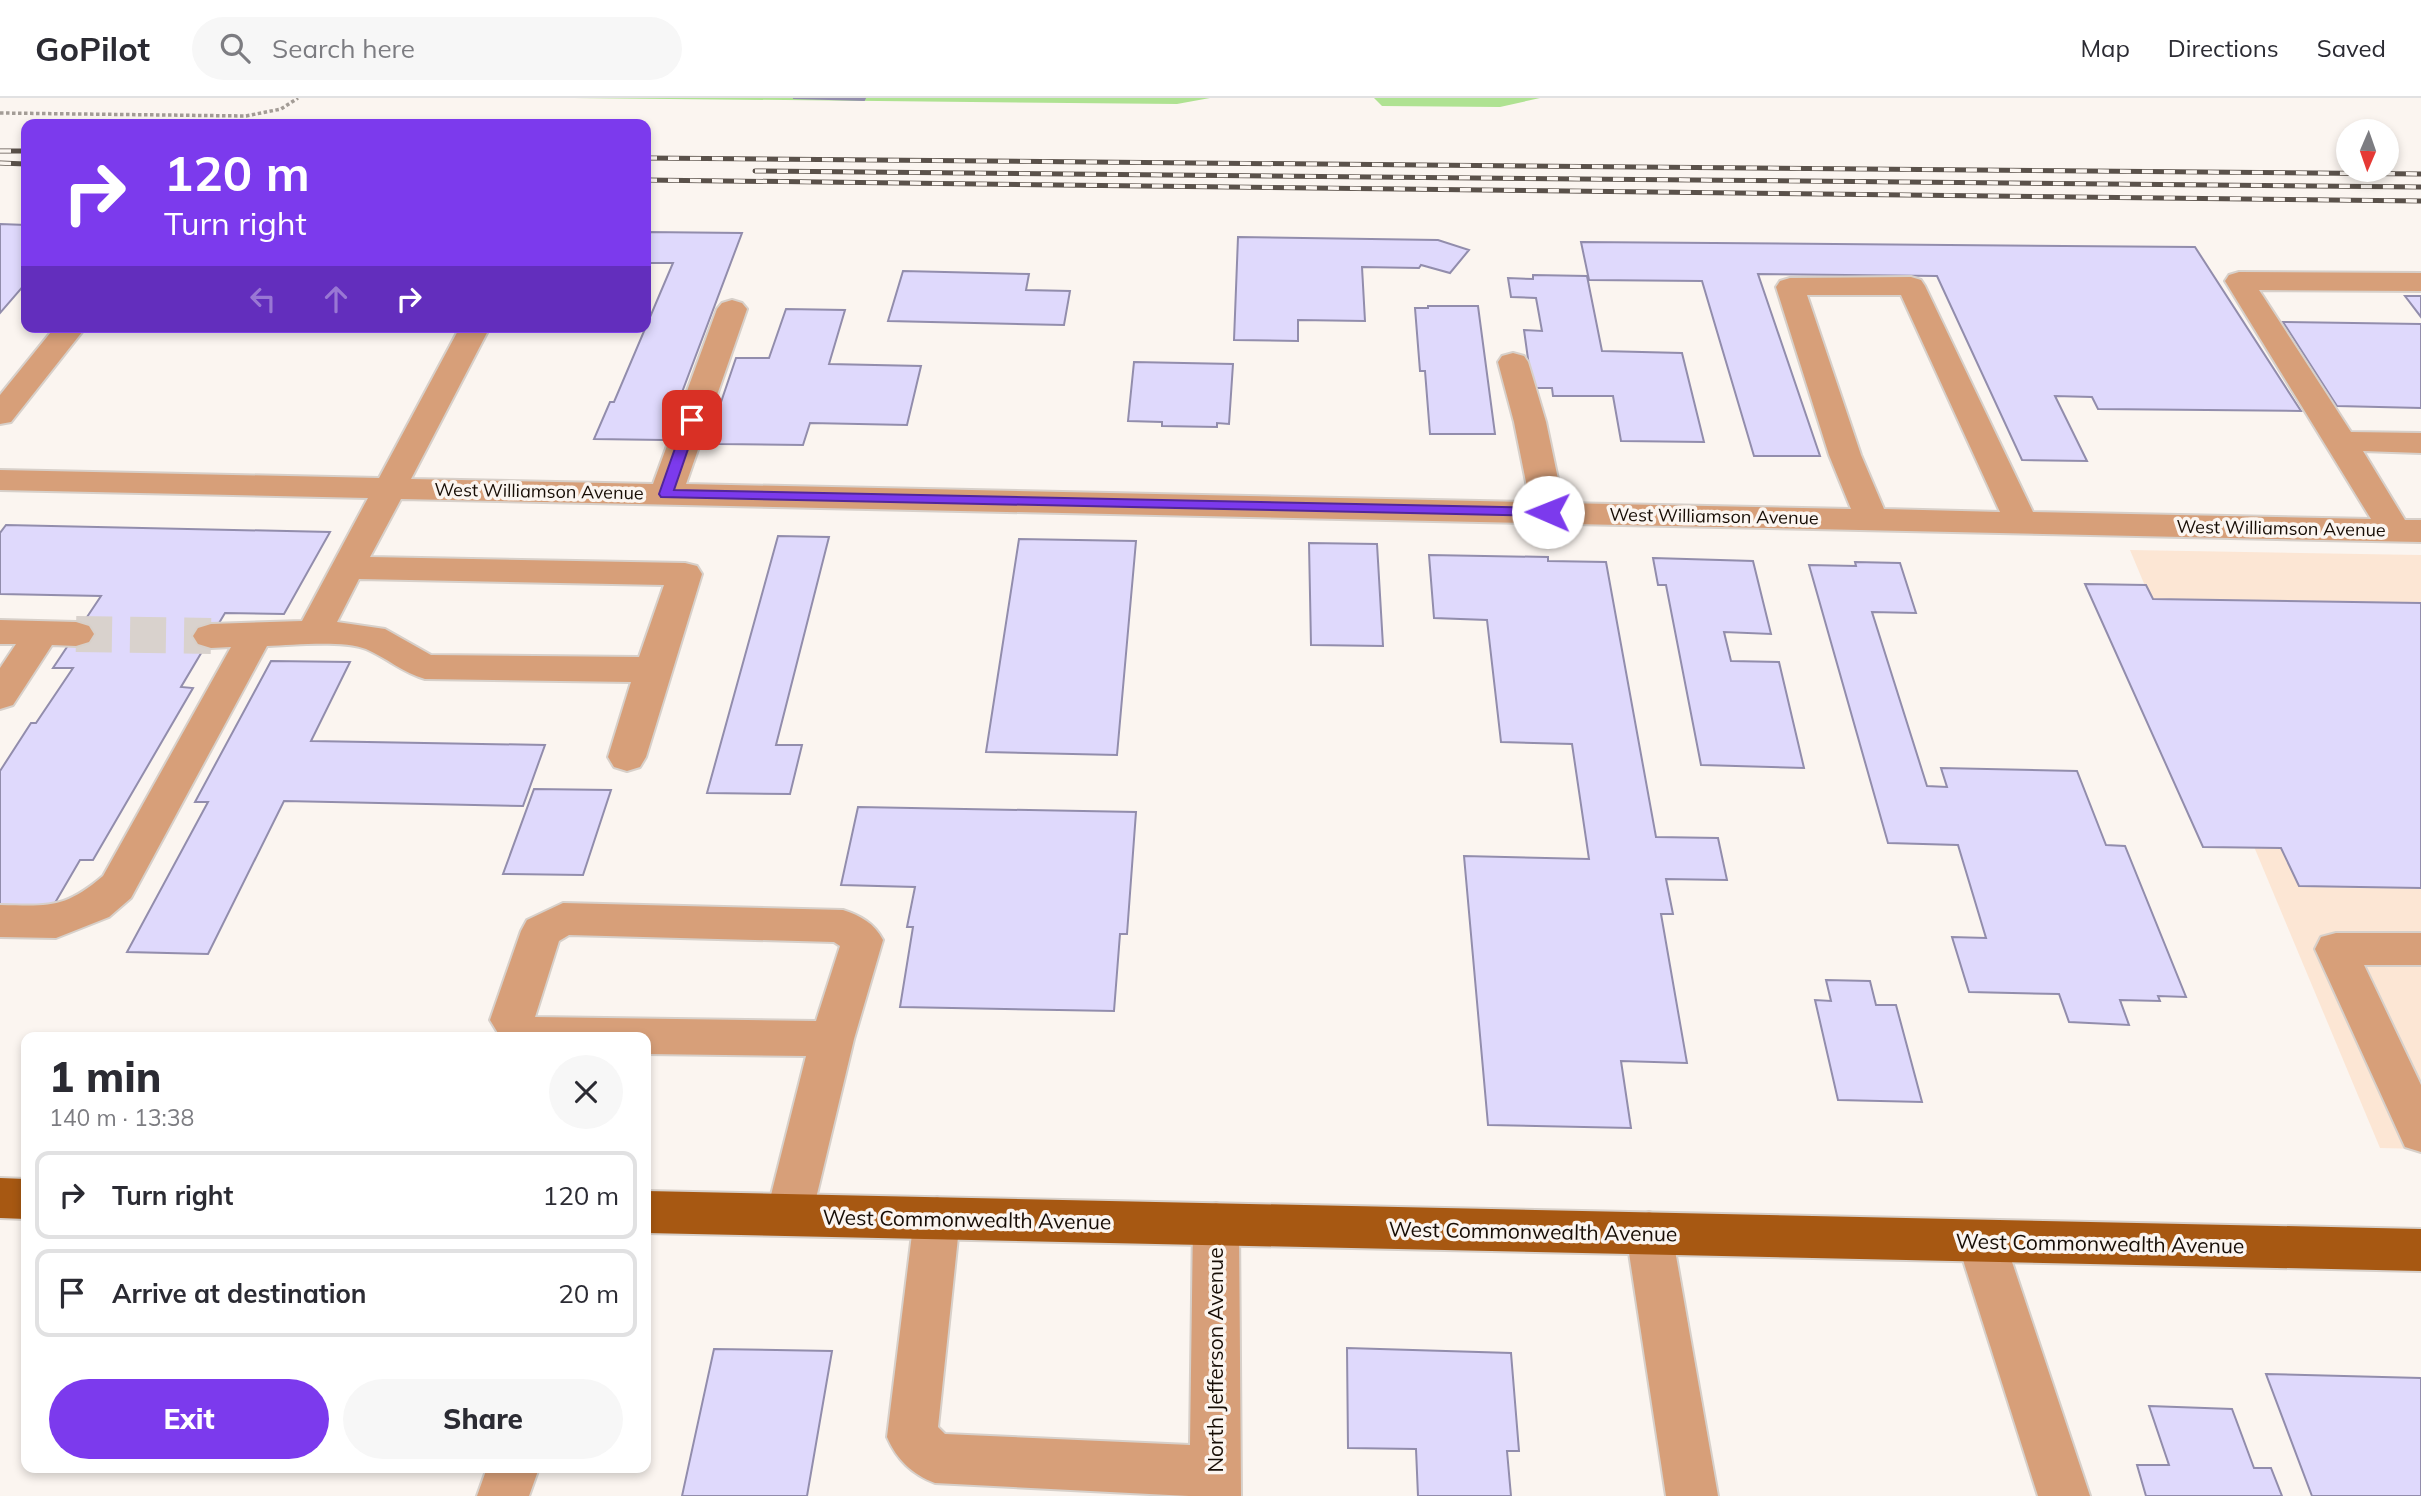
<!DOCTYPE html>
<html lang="en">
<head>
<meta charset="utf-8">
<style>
	body { margin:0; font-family:Mulish,sans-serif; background:#f7f7f7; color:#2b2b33; height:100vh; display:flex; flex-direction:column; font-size:26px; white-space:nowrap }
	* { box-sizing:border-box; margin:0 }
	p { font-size:23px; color:#7c7c81 }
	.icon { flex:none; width:38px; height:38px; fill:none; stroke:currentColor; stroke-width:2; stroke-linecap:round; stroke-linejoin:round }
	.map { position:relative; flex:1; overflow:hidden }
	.sheet { position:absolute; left:21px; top:934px; width:630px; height:441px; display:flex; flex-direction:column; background:#fff; border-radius:14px; box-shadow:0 4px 10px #0003 }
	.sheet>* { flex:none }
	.guide { position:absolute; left:21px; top:21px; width:630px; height:214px; border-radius:14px; box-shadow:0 4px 10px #0003; background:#7c3aed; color:#fff; overflow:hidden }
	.needle { width:46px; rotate:182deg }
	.tools { position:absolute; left:2336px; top:21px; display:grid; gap:14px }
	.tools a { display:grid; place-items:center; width:63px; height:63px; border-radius:50%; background:#fff; box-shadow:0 4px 10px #0003; font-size:35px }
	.pin { position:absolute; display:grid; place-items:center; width:60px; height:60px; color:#fff; margin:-30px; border-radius:14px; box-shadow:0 4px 10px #0006 }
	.me { position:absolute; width:77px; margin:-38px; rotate:271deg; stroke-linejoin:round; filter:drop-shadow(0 0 5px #0008) }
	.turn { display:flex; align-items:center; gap:24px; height:147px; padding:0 28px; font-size:32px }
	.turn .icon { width:91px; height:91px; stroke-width:2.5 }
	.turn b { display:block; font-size:49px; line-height:60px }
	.lanes { display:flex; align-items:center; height:66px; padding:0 28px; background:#0003; justify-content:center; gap:35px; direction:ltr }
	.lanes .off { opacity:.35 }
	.round { display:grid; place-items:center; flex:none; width:74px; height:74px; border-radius:37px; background:#f7f7f7 }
	.summary { display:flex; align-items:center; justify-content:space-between; height:119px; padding:0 28px }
	h1 { font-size:42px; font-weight:800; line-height:52px }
	.button { display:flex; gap:14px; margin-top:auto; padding:14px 28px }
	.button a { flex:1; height:80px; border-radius:42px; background:#7c3aed; color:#fff; font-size:28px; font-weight:800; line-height:80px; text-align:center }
	.button a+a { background:#f7f7f7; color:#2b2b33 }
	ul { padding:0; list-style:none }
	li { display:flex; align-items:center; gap:21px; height:88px; margin:0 14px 10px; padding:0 14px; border:4px solid #e1e1e2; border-radius:14px }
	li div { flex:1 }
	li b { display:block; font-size:26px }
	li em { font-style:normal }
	header { display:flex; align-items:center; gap:42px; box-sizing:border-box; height:98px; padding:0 35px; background:#fff; border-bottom:2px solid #e1e1e2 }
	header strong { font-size:33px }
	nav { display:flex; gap:38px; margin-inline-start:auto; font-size:24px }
	.search { width:490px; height:63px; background:#f7f7f7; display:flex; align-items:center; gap:18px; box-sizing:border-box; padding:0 24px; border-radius:38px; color:#7c7c81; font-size:26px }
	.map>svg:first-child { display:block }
	.built { fill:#fce6d4 }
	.green { fill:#afe292 }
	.building { fill:#dfd9fc; stroke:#928dac; stroke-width:2 }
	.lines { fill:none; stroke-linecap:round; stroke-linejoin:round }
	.minor-tunnel { stroke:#d9d2cd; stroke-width:36; stroke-dasharray:36 18; stroke-linecap:butt }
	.minor-casing { stroke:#d7d0ca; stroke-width:4 }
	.major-casing { stroke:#d7d0ca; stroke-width:4 }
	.path { stroke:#a39c96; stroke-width:3.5; stroke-dasharray:3.5 2.5; stroke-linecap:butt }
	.minor { fill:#d79f79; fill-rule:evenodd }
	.major { fill:#a75812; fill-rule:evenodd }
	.rail-casing { stroke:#5a514a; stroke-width:5 }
	.rail { stroke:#fbf5f0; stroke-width:3.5; stroke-dasharray:11; stroke-linecap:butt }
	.route { fill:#7c3aed; stroke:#51269a; stroke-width:2 }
	.labels { text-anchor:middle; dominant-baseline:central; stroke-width:7; stroke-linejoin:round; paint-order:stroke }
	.street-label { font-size:18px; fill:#170d05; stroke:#fbf5f0 }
	.near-street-label { font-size:21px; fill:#170d05; stroke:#fbf5f0 }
</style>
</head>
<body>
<header>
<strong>GoPilot</strong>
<div class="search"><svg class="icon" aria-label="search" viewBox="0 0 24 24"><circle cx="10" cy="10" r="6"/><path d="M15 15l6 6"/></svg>Search here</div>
<nav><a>Map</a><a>Directions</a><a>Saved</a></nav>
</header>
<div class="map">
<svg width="2421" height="1398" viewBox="0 0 2421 1398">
	<rect width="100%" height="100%" fill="#fbf5f0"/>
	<!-- built -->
	<path class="built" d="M 2130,452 L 2421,457 L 2421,1051 L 2380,1050 Z"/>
	<!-- green -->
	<g class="green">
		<path d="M 574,0 L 1210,0 L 1177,6 Z"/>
		<path d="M 1374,0 L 1540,0 L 1500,9 L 1382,8 Z"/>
	</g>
	<!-- building -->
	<g class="building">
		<path d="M 793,0 L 865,0 L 864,2 Z"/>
		<path d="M 0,126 L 26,127 L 26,185 L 0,215 Z"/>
		<path d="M 646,134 L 742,135 L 664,342 L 594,341 L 610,304 L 614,304 L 673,165 L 646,165 Z"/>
		<path d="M 1238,139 L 1438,142 L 1469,152 L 1450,175 L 1421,167 L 1419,170 L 1362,169 L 1365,223 L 1298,222 L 1298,243 L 1234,242 Z"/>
		<path d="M 1581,144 L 2195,149 L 2301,313 L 2098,311 L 2092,299 L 2055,298 L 2087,363 L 2022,362 L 1937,178 L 1758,176 L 1820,358 L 1754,358 L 1702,183 L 1589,182 Z"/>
		<path d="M 903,173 L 1029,176 L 1026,192 L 1070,193 L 1064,227 L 888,223 Z"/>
		<path d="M 1533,177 L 1587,178 L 1602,253 L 1682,255 L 1704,344 L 1621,343 L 1613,298 L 1553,298 L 1552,290 L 1532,290 L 1524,232 L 1542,233 L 1536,200 L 1511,199 L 1508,180 L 1533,181 Z"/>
		<path d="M 2405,198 L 2421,198 L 2421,219 Z"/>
		<path d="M 1428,208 L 1478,208 L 1495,336 L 1430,336 L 1425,273 L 1420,273 L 1415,210 L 1428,210 Z"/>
		<path d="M 786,211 L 845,212 L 829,266 L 921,268 L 907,327 L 810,325 L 803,347 L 719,346 L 704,336 L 714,310 L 719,310 L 736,260 L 769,260 Z"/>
		<path d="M 2283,224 L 2421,226 L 2421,310 L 2337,308 Z"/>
		<path d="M 1134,264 L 1233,266 L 1229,326 L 1217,325 L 1217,329 L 1162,328 L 1162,324 L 1128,323 Z"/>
		<path d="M 6,427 L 330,434 L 284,516 L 225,515 L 181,589 L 193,590 L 93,762 L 80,762 L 52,810 L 0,810 L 0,673 L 31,625 L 36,625 L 73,570 L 53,570 L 101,498 L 0,496 L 0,435 Z"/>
		<path d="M 778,438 L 829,439 L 776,647 L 802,647 L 790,696 L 707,695 Z"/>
		<path d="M 1019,441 L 1136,443 L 1117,657 L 986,654 Z"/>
		<path d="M 1309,445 L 1377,446 L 1383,548 L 1311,547 Z"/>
		<path d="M 1429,457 L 1548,459 L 1548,463 L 1606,464 L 1656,739 L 1718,740 L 1727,782 L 1666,781 L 1673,816 L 1661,816 L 1687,965 L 1621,963 L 1631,1030 L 1488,1027 L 1464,758 L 1589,761 L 1572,646 L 1501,644 L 1487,522 L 1434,520 Z"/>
		<path d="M 1653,460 L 1753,463 L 1771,536 L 1724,534 L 1731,563 L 1779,564 L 1804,670 L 1701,667 L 1666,487 L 1658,487 Z"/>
		<path d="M 1855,464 L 1900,465 L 1916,515 L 1872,514 L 1927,688 L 1947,689 L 1941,670 L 2077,673 L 2106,747 L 2125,748 L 2186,899 L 2158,898 L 2160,903 L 2120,902 L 2129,927 L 2069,924 L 2059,896 L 1969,894 L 1952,839 L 1986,840 L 1958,747 L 1888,745 L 1809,467 L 1856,468 Z"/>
		<path d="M 2085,486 L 2146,487 L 2153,501 L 2421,505 L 2421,790 L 2299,788 L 2281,750 L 2203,749 Z"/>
		<path d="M 271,563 L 350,564 L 311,643 L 545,647 L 523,708 L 284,703 L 208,856 L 127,854 L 208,704 L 195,704 Z"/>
		<path d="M 534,691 L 611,692 L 583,777 L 503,776 Z"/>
		<path d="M 858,709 L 1136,714 L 1127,836 L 1120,836 L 1114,913 L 900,909 L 913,829 L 907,829 L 915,789 L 841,787 Z"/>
		<path d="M 1826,882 L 1870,883 L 1876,907 L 1896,907 L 1922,1004 L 1838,1002 L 1815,902 L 1831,903 Z"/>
		<path d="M 1347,1250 L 1511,1255 L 1519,1353 L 1507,1353 L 1511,1398 L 1418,1398 L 1416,1351 L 1348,1350 Z"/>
		<path d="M 714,1251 L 832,1253 L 807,1398 L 682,1398 Z"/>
		<path d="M 2266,1276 L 2421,1280 L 2421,1398 L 2312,1398 Z"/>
		<path d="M 2149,1308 L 2232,1311 L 2254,1370 L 2271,1370 L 2282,1398 L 2146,1398 L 2137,1367 L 2169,1367 Z"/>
	</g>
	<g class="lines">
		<!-- minor-tunnel -->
		<path class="minor-tunnel" d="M 76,536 L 211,538"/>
		<!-- minor casing -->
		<g class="minor-casing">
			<g id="minor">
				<path d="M 2239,174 L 2421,175 L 2421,193 L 2259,192 L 2351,334 L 2421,335 L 2421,355 L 2363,353 L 2405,422 L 2421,422 L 2421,444 L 401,401 L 370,459 L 685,465 L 697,468 L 702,476 L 646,659 L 640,669 L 627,673 L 614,669 L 608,659 L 631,584 L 425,581 C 403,575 387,560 366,551 C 344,542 293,547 267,548 L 131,800 L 109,819 L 56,840 L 0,839 L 0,807 C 49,808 64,811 103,778 L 231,549 L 211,550 L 198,546 L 193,538 L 198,530 L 211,526 L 302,523 L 368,400 L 0,392 L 0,372 L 379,380 L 460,229 L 490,229 L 411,381 L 653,386 L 717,211 L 722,205 L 732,202 L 742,205 L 747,211 L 686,386 L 1530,404 L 1514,324 L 1498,264 L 1502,258 L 1513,255 L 1524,258 L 1528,264 L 1546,324 L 1563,405 L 1851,411 L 1829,357 L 1776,189 L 1780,183 L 1790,180 L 1911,179 L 1921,182 L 1925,188 L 2033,414 L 2371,421 L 2225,183 L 2229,177 ZM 1807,197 L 1901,197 L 2000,414 L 1884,411 L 1861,357 ZM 359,481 L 664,487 L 639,559 L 431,557 L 385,531 L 337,524 Z"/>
				<path d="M 55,229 L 86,229 L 11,324 L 0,326 L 0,297 Z"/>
				<path d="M 0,522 L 76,524 L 89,528 L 94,536 L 89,544 L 76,548 L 52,547 L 13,607 L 0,611 L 0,570 L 16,546 L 0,546 Z"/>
				<path d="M 563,805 L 843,812 C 861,818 874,825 883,842 L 854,941 L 812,1117 L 805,1132 L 789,1138 L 773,1132 L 766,1117 L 806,958 L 646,956 L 646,940 L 501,940 L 490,922 L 521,833 L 527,822 ZM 569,837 L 834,844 L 840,848 L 816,923 L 535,919 L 559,843 Z"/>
				<path d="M 2336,835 L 2421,835 L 2421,867 L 2364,867 L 2421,987 L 2421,1054 L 2405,1049 L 2315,851 L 2321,839 Z"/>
				<path d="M 937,1099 L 953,1105 L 960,1120 L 938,1329 L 945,1336 L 1190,1347 L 1193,1126 L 1199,1111 L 1216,1105 L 1233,1111 L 1239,1126 L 1241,1398 L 1189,1398 L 935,1385 C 912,1376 897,1362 887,1339 L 914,1120 L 921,1105 Z"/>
				<path d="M 1649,1114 L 1666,1120 L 1672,1135 L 1718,1398 L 1666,1398 L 1626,1135 L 1632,1120 Z"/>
				<path d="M 1981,1122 L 1998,1128 L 2005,1143 L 2090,1398 L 2038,1398 L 1957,1143 L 1964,1128 Z"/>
				<path d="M 487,1370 L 539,1370 L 529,1398 L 477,1398 Z"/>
			</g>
		</g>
		<!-- major casing -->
		<g class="major-casing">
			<g id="major">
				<path d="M 0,1080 L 26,1081 L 26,1121 L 0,1120 Z"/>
				<path d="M 646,1093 L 2421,1131 L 2421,1173 L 646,1135 Z"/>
			</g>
		</g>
		<!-- path -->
		<path class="path" d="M 0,15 L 246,18 L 281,11 L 298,0"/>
		<!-- minor -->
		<use href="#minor" class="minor"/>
		<!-- major -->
		<use href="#major" class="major"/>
		<!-- rail casing -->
		<g class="rail-casing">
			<g id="rail">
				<path d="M 0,53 L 26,53"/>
				<path d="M 646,60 L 2421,76"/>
				<path d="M 0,65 L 26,66"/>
				<path d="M 755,73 L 2421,89"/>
				<path d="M 646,82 L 2421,103"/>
			</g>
		</g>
		<!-- rail -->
		<use href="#rail" class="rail"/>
	</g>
	<!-- route -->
	<path class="route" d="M 692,318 L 698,322 L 674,392 L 1548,410 L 1555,414 L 1548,418 L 661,399 L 659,396 L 685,322 Z"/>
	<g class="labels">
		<!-- street labels -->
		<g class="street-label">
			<text transform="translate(539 393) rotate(1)">West Williamson Avenue</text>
			<text transform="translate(1714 418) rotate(1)">West Williamson Avenue</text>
			<text transform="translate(2281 430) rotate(1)">West Williamson Avenue</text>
		</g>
		<!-- near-street labels -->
		<g class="near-street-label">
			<text transform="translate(967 1121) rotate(1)">West Commonwealth Avenue</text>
			<text transform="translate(1533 1133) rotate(1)">West Commonwealth Avenue</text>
			<text transform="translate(2100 1145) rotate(1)">West Commonwealth Avenue</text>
			<text transform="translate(1215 1262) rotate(-90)">North Jefferson Avenue</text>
		</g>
	</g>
</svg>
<div class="tools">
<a><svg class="needle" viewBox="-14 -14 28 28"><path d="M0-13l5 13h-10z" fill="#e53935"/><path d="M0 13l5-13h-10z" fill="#7c7c81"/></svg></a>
</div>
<div class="pin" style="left:692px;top:322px;background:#d93025"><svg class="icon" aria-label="arrive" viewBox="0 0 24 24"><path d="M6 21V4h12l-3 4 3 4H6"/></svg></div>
<svg class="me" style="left:1548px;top:414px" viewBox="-20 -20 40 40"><circle r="19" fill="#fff"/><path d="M0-13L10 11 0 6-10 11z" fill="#7c3aed"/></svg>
<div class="guide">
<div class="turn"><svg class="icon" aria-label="right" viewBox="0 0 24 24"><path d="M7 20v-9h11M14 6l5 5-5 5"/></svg><div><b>120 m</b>Turn right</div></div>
<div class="lanes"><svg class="icon off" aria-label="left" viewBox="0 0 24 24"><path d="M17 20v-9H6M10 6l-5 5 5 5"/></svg><svg class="icon off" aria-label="ahead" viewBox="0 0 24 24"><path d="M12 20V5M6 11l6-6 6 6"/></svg><svg class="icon" aria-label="right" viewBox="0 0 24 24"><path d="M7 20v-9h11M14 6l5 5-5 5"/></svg></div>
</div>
<section class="sheet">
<div class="summary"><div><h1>1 min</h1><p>140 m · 13:38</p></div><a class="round"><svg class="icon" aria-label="close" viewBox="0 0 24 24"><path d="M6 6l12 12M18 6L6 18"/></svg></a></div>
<ul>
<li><svg class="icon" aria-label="right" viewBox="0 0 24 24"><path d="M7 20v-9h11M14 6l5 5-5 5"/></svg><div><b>Turn right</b></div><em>120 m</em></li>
<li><svg class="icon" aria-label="arrive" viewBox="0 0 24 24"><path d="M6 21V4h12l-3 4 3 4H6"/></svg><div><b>Arrive at destination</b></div><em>20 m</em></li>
</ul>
<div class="button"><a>Exit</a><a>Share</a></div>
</section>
</div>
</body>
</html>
